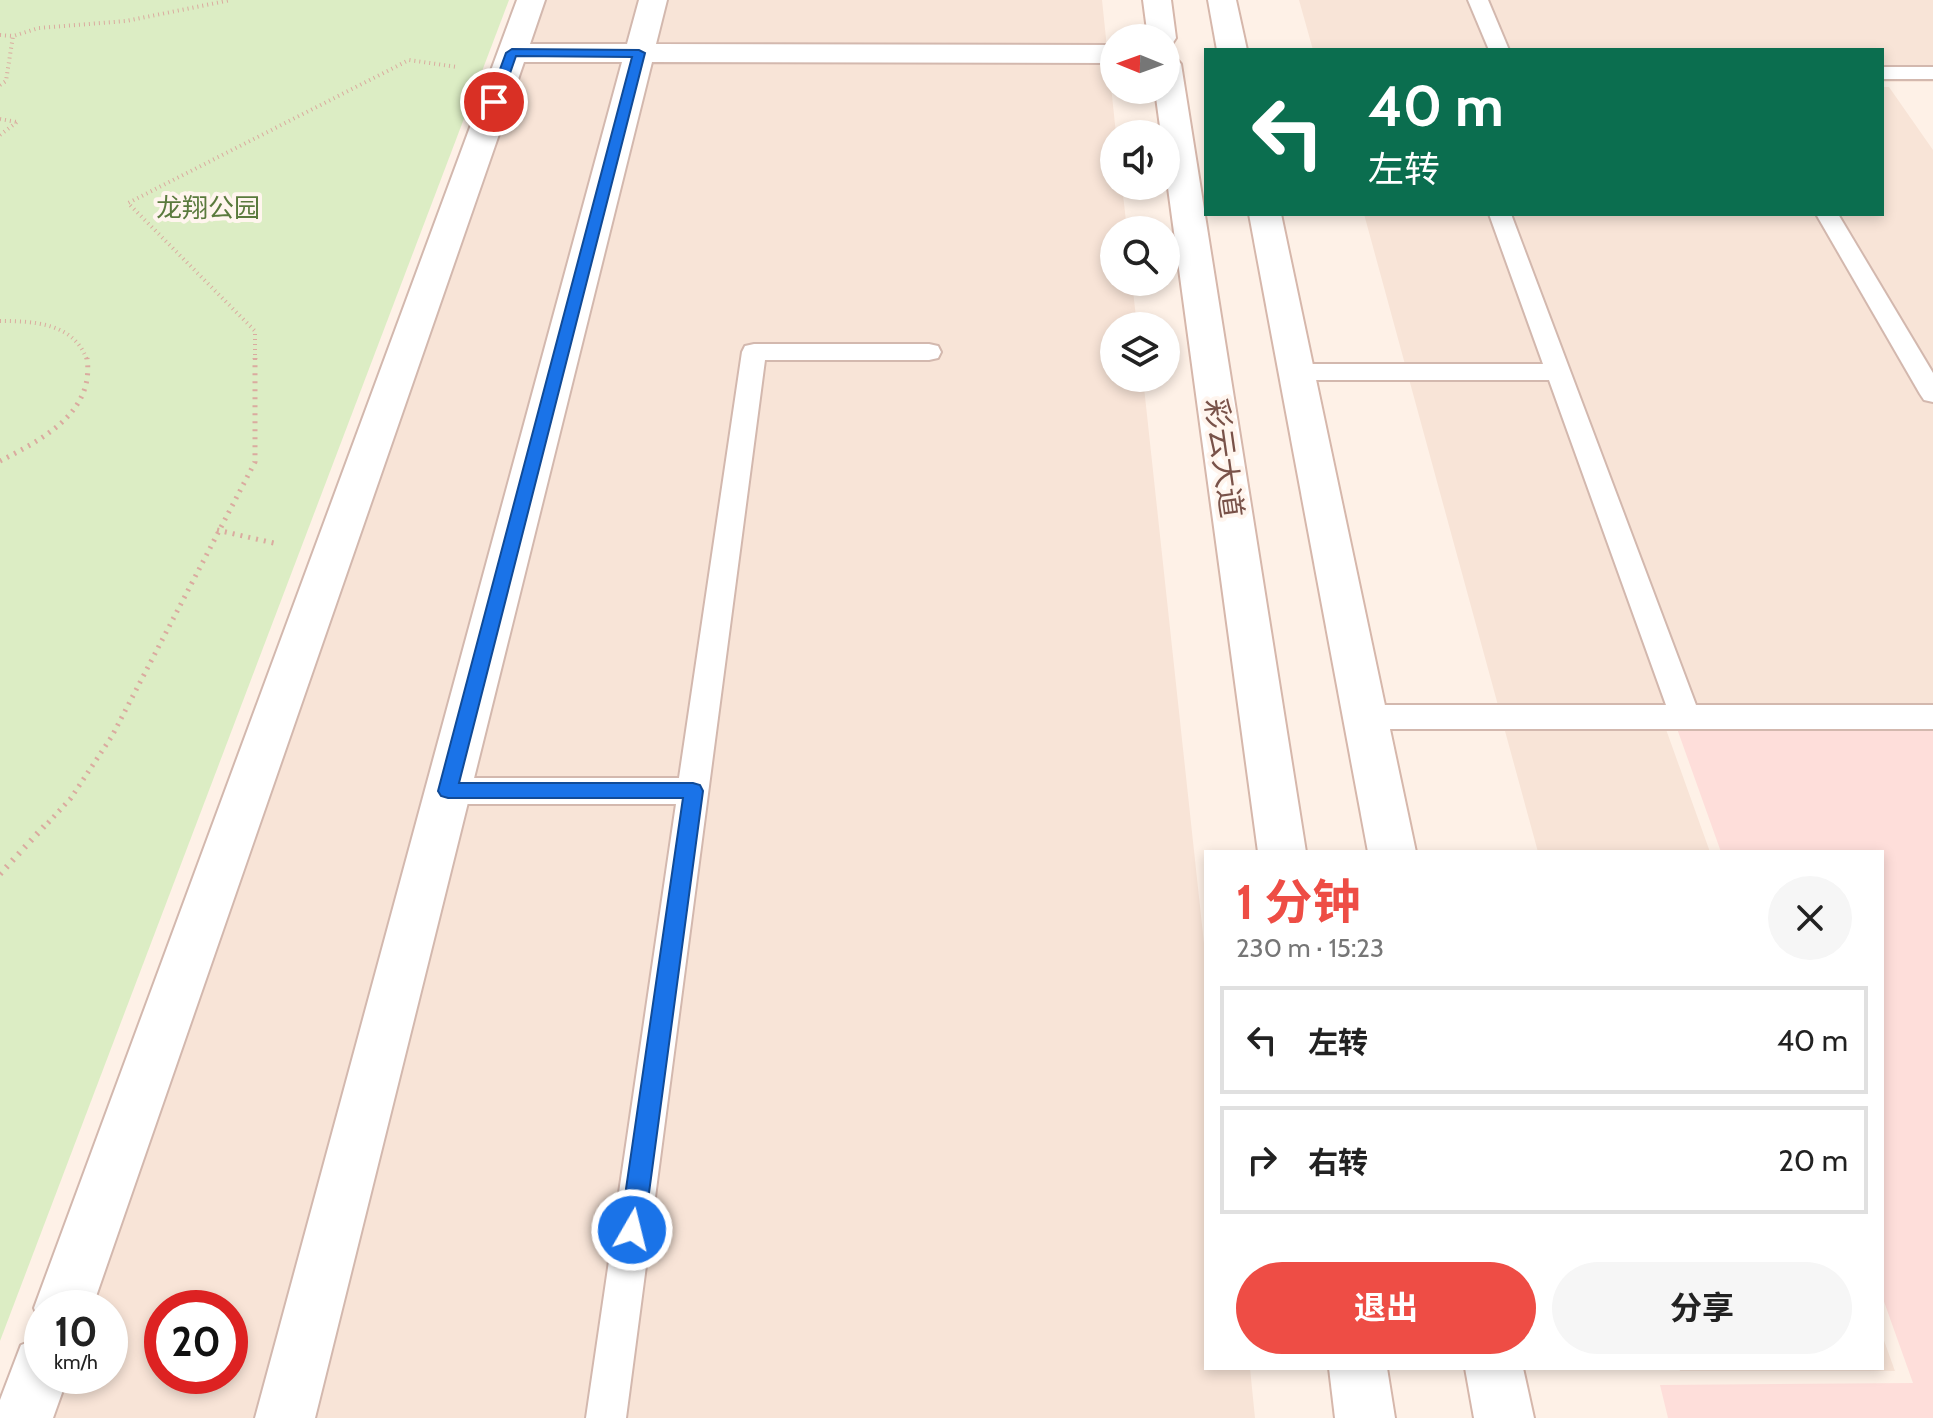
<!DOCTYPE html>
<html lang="zh">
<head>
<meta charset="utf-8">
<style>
	body { margin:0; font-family:Cabin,"Noto Sans SC",sans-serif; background:#f6f6f6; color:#222; height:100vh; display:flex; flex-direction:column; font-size:30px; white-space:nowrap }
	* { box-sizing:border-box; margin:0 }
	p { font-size:26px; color:#767676 }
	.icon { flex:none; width:44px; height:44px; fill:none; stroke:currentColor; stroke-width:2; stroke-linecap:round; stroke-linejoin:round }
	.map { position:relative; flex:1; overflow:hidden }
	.sheet { position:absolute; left:1204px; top:850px; width:680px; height:520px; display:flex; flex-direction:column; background:#fff; border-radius:0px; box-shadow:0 4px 12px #0003 }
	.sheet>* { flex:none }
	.banner { position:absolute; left:1204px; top:48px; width:680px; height:168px; border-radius:0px; box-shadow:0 4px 12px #0003; background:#0b6e4f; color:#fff; overflow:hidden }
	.needle { width:52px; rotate:271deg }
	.fabs { position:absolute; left:1100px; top:24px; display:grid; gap:16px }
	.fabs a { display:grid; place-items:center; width:80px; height:80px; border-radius:50%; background:#fff; box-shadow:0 4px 12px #0003; font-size:40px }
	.speed { position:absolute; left:24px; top:1290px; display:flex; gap:16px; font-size:40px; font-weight:700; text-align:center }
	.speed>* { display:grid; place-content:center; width:104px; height:104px; border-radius:50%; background:#fff; box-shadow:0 4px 12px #0003; line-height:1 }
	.speed small { font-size:20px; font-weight:400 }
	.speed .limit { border:12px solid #d22; background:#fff; color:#111 }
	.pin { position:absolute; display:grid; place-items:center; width:68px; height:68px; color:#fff; margin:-34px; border:4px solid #fff; border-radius:50%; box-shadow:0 2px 8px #0007 }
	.me { position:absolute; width:88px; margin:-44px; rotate:8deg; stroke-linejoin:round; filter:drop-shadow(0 0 6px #0008) }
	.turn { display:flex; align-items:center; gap:28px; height:168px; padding:0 32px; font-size:36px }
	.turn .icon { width:104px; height:104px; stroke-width:2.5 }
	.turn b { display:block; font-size:56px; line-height:68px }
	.round { display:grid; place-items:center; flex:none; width:84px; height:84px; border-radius:42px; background:#f6f6f6 }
	.overview { display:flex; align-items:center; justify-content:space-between; height:136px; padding:0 32px }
	h1 { font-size:48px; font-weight:700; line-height:60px; color:#ee4d45 }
	.cta { display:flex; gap:16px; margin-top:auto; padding:16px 32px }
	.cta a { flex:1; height:92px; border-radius:48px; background:#ee4d45; color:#fff; font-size:32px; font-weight:700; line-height:92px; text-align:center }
	.cta a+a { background:#f6f6f6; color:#222 }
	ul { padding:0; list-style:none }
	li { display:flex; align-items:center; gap:24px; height:108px; margin:0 16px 12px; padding:0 16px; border:4px solid #e0e0e0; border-radius:0px }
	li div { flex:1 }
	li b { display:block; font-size:30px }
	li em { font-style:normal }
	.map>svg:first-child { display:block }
	.residential { fill:#f8e4d7; fill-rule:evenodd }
	.commercial { fill:#fededa }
	.green { fill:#dcedc4 }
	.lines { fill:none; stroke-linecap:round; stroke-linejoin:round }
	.lane-casing { stroke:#d3b8ae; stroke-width:4 }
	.street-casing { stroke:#d3b8ae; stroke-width:4 }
	.secondary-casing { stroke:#d6b7ab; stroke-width:4 }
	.path-far2 { stroke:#daab9f; stroke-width:4; stroke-dasharray:1 4; stroke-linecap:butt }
	.path-far1 { stroke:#daab9f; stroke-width:5; stroke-dasharray:2 6; stroke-linecap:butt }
	.path { stroke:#daab9f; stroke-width:6; stroke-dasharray:2 7; stroke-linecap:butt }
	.lane { fill:#fff; fill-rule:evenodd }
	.street { fill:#fff; fill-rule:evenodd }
	.secondary { fill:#fff; fill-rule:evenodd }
	.route { fill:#1a73e8; stroke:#114b97; stroke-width:2 }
	.labels { text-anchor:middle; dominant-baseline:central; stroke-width:8; stroke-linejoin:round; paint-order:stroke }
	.far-park-label { font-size:26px; fill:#5a7a3d; stroke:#fff5ee }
	.street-label { font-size:30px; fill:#795249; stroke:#fff5ee }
</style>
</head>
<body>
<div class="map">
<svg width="1933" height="1418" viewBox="0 0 1933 1418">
	<rect width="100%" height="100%" fill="#fef1e7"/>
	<!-- residential -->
	<g class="residential">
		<path d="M 534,0 L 1102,0 L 1116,134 L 1114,186 L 1122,186 L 1127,230 L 1114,230 L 1114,282 L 1132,282 L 1137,326 L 1114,326 L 1114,378 L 1143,378 L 1206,962 L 1206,1368 L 1250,1368 L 1255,1418 L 43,1418 L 57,1376 L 110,1376 L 110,1308 L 81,1308 ZM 162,1308 L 230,1308 L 230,1376 L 162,1376 Z"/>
		<path d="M 1299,0 L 1933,0 L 1933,82 L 1882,82 L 1882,50 L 1313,50 Z"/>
		<path d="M 1882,87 L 1889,87 L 1933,150 L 1933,720 L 1663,721 L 1710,852 L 1538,852 L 1364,214 L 1882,214 Z"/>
		<path d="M 1882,1335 L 1895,1371 L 1680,1371 L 1679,1368 L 1882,1368 Z"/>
	</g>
	<!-- commercial -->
	<path class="commercial" d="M 1675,723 L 1933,725 L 1933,1418 L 1668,1418 L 1660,1385 L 1913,1383 L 1882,1296 L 1882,852 L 1721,852 Z"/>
	<!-- green -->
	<path class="green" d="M 0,0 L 509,0 L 0,1341 Z"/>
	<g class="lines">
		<!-- lane casing -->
		<g class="lane-casing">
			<g id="lane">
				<path d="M 1468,0 L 1488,0 L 1509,50 L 1489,50 Z"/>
				<rect x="1882" y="67" width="51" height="12"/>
				<path d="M 1489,214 L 1511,214 L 1696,705 L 1933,705 L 1933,729 L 1365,729 L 1354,725 L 1350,717 L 1354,709 L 1365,705 L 1666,705 L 1549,380 L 1297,380 L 1288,378 L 1285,372 L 1288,366 L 1297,364 L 1543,364 Z"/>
				<path d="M 1816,214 L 1838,214 L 1933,373 L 1933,402 L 1924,400 L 1920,394 Z"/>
				<path d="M 754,344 L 929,344 L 938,346 L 941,352 L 938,358 L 929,360 L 765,360 L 626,1418 L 586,1418 L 676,804 L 448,804 L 437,800 L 432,791 L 437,782 L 448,778 L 679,778 L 742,352 L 745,346 Z"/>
			</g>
		</g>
		<!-- street casing -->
		<g class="street-casing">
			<g id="street">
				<path d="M 517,0 L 545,0 L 530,44 L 627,44 L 639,0 L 667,0 L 656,44 L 1114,45 L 1114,63 L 652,62 L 315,1418 L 255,1418 L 622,62 L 524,62 L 92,1308 L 42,1308 L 42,1327 L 34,1308 Z"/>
				<path d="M 42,1337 L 42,1376 L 68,1376 L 53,1418 L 0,1418 L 0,1400 L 21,1345 Z"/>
			</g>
		</g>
		<!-- secondary casing -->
		<g class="secondary-casing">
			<g id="secondary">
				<path d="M 1143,0 L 1171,0 L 1176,38 L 1172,44 L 1166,46 L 1166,38 L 1148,38 Z"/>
				<path d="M 1208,0 L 1236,0 L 1247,50 L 1217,50 Z"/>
				<path d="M 1166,55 L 1176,58 L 1181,64 L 1306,852 L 1258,852 L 1166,173 L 1166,134 L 1161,134 L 1155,90 L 1166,90 Z"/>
				<path d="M 1249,214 L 1281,214 L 1416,852 L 1368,852 Z"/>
				<path d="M 1329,1368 L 1387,1368 L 1395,1418 L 1335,1418 Z"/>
				<path d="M 1465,1368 L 1523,1368 L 1534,1418 L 1474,1418 Z"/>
			</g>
		</g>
		<!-- path-far2 -->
		<g class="path-far2">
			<path d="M 0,35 L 13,36"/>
			<path d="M 0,85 L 6,81 L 13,36 L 39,28 L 126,21 L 231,0"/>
			<path d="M 0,119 L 17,122"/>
			<path d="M 0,135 L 17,122"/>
			<path d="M 0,321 C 34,321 74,323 87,360"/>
			<path d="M 255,360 L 255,331 L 128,203 L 409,60 L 457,67"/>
		</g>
		<!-- path-far1 -->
		<g class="path-far1">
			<path d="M 0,461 C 41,440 95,413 87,358"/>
			<path d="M 217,530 L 278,544"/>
			<path d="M 48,823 L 71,798 L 112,736 L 255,462 L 255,358"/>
		</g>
		<!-- path -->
		<path class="path" d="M 0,874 L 49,821"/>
		<!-- lane -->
		<use href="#lane" class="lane"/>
		<!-- street -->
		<use href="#street" class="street"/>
		<!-- secondary -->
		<use href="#secondary" class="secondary"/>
	</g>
	<!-- route -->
	<path class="route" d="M 512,49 L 639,50 L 645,53 L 459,783 L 693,783 L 700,785 L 703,791 L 644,1230 L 640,1238 L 632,1241 L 624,1238 L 620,1230 L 683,798 L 448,798 L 441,796 L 438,791 L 632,57 L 516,56 L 500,102 L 490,105 L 488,102 L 506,53 Z"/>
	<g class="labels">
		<!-- far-park labels -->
		<g class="far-park-label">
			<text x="208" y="208">龙翔公园</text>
		</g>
		<!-- street labels -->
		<g class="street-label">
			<text transform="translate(1224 458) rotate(82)">彩云大道</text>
		</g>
	</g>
</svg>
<div class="fabs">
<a><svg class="needle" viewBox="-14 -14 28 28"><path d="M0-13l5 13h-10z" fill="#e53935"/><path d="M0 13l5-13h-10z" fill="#767676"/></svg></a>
<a><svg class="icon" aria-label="sound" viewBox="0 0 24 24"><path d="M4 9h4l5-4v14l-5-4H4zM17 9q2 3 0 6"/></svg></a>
<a><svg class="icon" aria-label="search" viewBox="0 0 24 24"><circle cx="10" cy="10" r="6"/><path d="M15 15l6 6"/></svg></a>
<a><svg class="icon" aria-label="layers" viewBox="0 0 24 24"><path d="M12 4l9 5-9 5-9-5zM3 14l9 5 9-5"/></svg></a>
</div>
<div class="speed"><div>10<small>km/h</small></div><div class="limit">20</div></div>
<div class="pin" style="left:494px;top:102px;background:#d93025"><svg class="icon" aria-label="arrive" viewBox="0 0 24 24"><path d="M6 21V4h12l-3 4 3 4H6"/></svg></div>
<svg class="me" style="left:632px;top:1230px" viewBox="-20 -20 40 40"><circle r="17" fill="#1a73e8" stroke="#fff" stroke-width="3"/><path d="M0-11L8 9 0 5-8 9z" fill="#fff"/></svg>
<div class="banner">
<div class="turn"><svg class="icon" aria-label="left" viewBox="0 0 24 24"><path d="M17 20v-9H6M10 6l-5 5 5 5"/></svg><div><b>40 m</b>左转</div></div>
</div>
<section class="sheet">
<div class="overview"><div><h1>1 分钟</h1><p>230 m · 15:23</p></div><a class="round"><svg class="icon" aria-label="close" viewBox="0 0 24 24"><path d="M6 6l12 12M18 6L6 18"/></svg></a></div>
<ul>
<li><svg class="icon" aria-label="left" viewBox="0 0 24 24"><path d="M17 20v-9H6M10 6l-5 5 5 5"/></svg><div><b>左转</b></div><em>40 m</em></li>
<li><svg class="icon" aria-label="right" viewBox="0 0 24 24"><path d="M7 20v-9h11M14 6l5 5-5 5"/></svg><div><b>右转</b></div><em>20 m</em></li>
</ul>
<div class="cta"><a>退出</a><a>分享</a></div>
</section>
</div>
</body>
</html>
